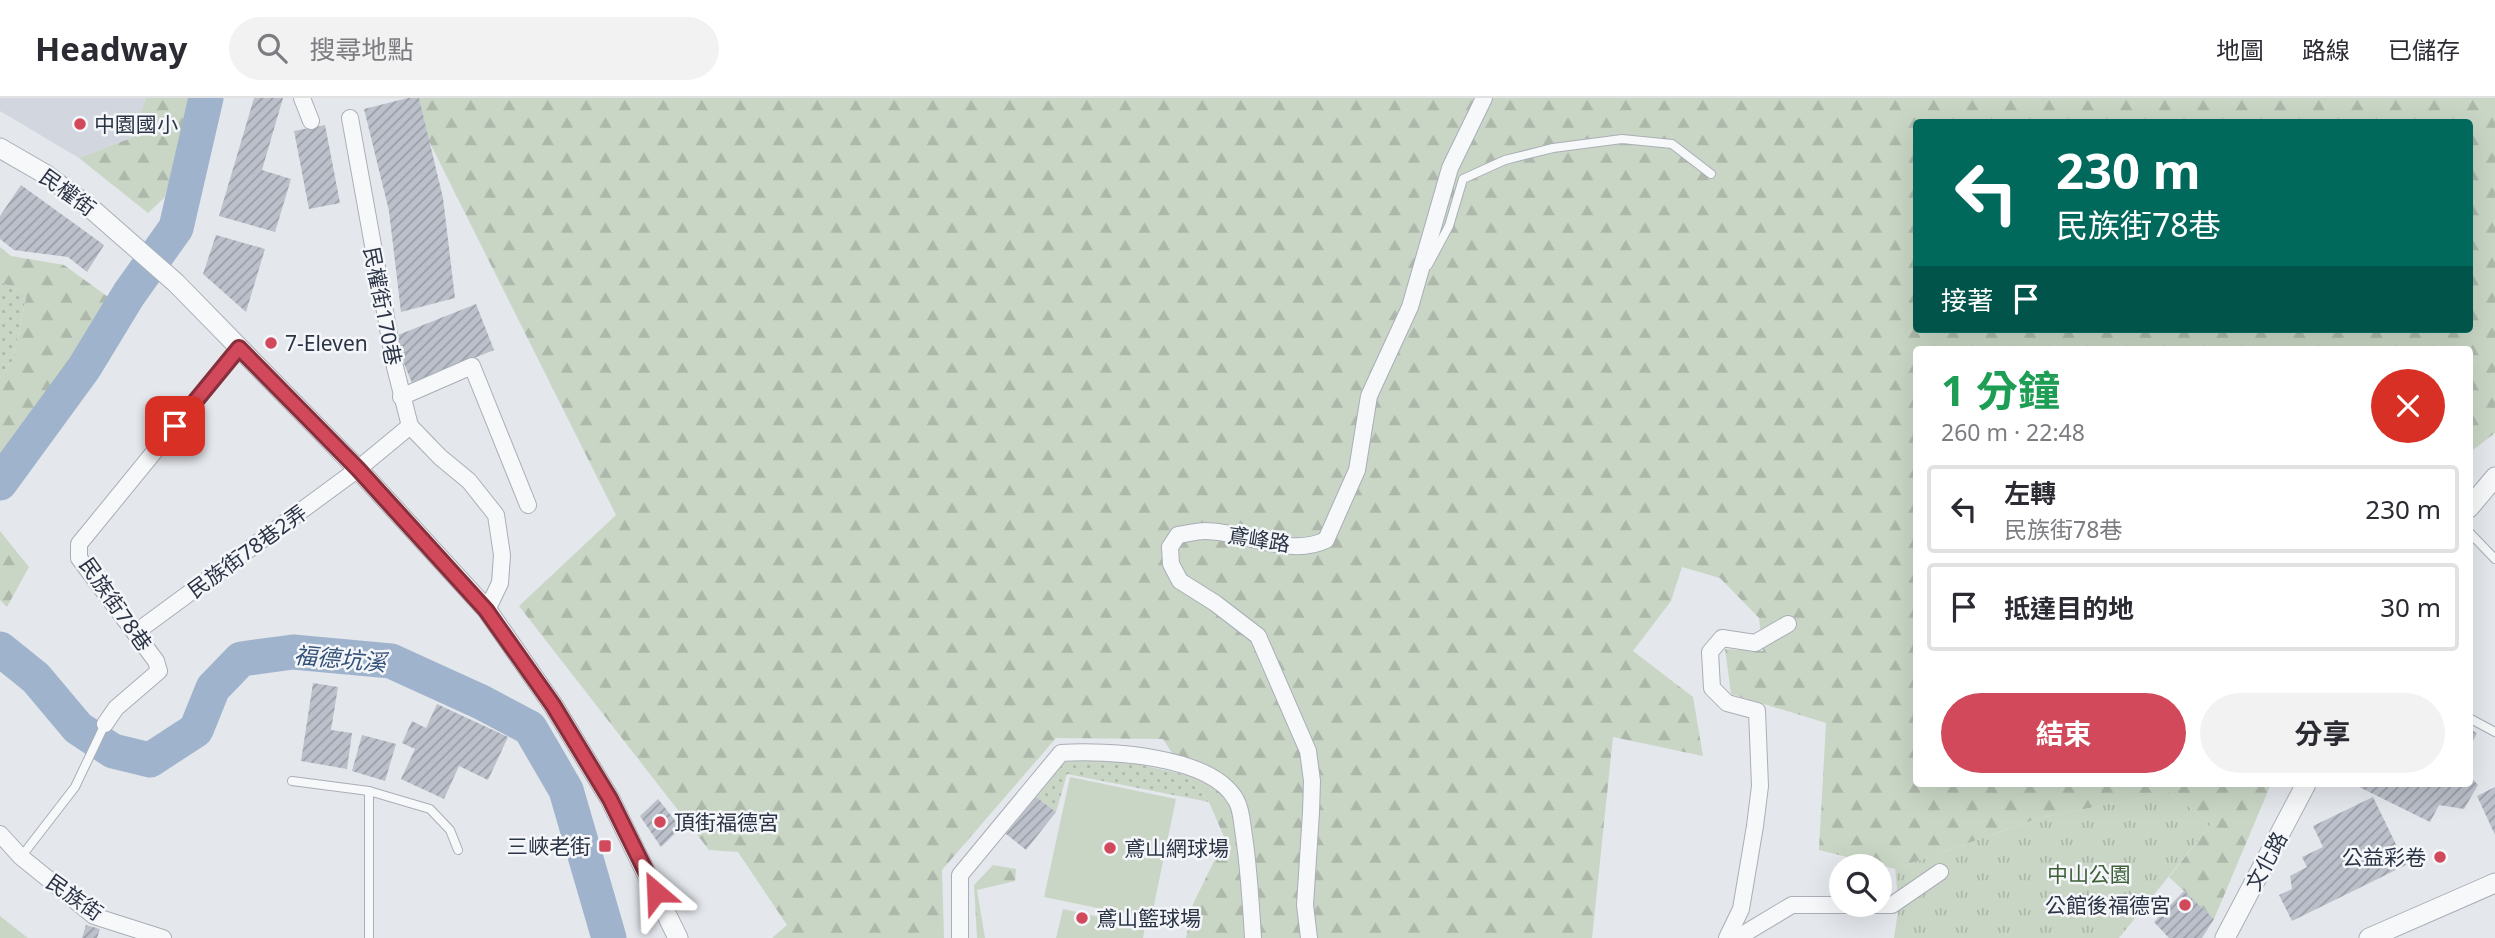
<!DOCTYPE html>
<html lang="zh-TW">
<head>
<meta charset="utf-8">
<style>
	body { margin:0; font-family:"Noto Sans","Noto Sans TC",sans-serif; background:#f2f2f3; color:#2b2b33; height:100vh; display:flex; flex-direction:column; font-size:26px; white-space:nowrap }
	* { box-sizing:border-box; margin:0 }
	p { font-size:23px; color:#7c7c81 }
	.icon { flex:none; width:38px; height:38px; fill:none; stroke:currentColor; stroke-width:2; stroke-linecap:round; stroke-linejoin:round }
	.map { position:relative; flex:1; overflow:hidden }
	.drawer { position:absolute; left:1913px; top:248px; width:560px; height:441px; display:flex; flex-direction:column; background:#fff; border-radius:7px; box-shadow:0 7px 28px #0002 }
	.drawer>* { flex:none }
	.top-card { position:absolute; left:1913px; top:21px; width:560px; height:214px; border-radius:7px; box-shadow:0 7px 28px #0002; background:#00695c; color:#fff; overflow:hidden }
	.buttons { position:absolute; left:1829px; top:756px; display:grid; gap:14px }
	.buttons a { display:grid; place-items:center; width:63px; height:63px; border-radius:50%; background:#fff; box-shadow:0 7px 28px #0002; font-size:35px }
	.pin { position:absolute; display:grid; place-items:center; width:60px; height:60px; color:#fff; margin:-30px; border-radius:14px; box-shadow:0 4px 10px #0006 }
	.me { position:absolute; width:77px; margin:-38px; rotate:334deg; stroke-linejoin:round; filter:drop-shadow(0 0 5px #0008) }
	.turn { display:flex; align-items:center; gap:24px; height:147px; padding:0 28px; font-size:32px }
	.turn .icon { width:91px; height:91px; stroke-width:2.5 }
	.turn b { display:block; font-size:49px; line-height:60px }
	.then { display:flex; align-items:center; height:66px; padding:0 28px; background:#0003; gap:14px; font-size:26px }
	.round { display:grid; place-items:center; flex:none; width:74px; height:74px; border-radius:37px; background:#f2f2f3 }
	.summary { display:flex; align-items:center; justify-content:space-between; height:119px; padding:0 28px }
	h1 { font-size:42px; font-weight:700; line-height:52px; color:#1e9e55 }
	.cta { display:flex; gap:14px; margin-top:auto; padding:14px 28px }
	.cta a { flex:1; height:80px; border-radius:42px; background:#d1495b; color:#fff; font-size:28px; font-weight:700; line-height:80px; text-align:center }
	.cta a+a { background:#f2f2f3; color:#2b2b33 }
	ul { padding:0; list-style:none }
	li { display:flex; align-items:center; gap:21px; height:88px; margin:0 14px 10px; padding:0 14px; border:4px solid #e1e1e2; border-radius:7px }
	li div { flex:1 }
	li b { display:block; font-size:26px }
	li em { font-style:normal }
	header { display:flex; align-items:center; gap:42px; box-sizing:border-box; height:98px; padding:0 35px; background:#fff; border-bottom:2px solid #e1e1e2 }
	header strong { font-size:33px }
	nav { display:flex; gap:38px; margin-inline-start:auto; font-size:24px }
	.search { width:490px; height:63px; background:#f2f2f3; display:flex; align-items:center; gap:18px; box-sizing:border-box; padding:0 24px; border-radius:38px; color:#7c7c81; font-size:26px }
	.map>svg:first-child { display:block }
	.built { fill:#d2d6de }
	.grass { fill:url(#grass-dots) }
	.forest { fill:url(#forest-firs); fill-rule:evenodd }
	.park { fill:url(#park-tufts) }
	.pitch { fill:#c9d6c5 }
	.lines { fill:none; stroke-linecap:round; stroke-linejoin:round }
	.river { stroke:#9fb4cc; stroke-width:35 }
	.building { fill:url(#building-hatch) }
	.service-casing { stroke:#a9aeb7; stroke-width:10 }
	.minor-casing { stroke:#a9aeb7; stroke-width:18 }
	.tertiary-casing { stroke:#a9aeb7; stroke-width:21 }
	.service { stroke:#f7f8fa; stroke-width:8 }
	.minor { stroke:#f7f8fa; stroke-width:16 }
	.tertiary { stroke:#f7f8fa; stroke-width:19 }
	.route-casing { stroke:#882f3b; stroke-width:18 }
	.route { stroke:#d1495b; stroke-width:12 }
	.poi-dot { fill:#d1495b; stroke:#f4f6f9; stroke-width:2.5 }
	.labels { text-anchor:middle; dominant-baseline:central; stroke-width:5; stroke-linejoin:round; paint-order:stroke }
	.poi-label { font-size:21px; fill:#2b3445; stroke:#f4f6f9; text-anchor:start }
	.street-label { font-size:21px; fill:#2b3445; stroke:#f4f6f9 }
	.park-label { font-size:21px; fill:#3f6138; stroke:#f4f6f9 }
	.water-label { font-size:23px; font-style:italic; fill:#34527a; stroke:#f4f6f9 }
</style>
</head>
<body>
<header>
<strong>Headway</strong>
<div class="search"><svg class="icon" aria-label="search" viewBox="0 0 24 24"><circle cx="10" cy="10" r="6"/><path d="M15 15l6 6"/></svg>搜尋地點</div>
<nav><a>地圖</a><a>路線</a><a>已儲存</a></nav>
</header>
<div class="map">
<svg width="2495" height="840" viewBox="0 0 2495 840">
	<defs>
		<pattern id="grass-dots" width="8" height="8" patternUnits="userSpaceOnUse" patternTransform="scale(1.75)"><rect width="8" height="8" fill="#c9d6c5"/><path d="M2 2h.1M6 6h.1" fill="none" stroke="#adb8ab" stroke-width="1.8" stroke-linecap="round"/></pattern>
		<pattern id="forest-firs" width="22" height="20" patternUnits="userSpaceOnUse" patternTransform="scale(1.75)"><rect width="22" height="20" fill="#c9d6c5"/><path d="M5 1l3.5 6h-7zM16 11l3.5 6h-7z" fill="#adb8ab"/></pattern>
		<pattern id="park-tufts" width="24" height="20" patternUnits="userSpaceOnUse" patternTransform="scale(1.75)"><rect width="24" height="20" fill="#c9d6c5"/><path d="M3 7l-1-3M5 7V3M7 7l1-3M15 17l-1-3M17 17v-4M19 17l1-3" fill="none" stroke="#adb8ab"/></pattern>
		<pattern id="building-hatch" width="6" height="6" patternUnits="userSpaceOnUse" patternTransform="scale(1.75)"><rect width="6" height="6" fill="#bbc0ca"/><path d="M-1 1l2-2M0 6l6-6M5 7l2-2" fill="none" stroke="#989da6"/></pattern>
	</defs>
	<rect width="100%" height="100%" fill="#e4e7ec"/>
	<!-- built -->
	<path class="built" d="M 0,0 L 146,0 L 131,40 L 79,60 L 0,13 Z"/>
	<!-- grass -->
	<g class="grass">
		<path d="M 0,184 L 27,195 L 13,262 L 0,280 Z"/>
		<path d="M 1086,662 L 1124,663 L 1186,677 L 1209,704 L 1067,676 L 1056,714 L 1036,699 L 1064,664 Z"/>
	</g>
	<!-- forest -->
	<g class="forest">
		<path d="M 146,0 L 191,0 L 165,99 L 148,115 L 79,60 L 131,40 Z"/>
		<path d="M 419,0 L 2495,0 L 2495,335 L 2469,355 L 2469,252 L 1916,252 L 1916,686 L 2271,686 L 2214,821 L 2169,779 L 2211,726 L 2169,694 L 2040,720 L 1895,771 L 1819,752 L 1826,625 L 1731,596 L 1725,551 L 1763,553 L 1759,520 L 1720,480 L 1682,469 L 1671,503 L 1633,553 L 1693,599 L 1703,658 L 1613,639 L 1592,840 L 1186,840 L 1193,806 L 1225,741 L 1209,704 L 1186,677 L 1163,641 L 1056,640 L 942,772 L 944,840 L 772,840 L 787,827 L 738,754 L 709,752 L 519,508 L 616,417 L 429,43 ZM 1916,24 L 2469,24 L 2469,231 L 1916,231 Z"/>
		<path d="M 0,149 L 11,158 L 64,167 L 108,199 L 66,267 L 0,356 L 0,280 L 13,262 L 27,195 L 0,184 Z"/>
		<path d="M 0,433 L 29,469 L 7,509 L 0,502 Z"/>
		<path d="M 993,767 L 1016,771 L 1015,783 L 977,792 L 985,840 L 977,840 L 974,787 Z"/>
	</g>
	<!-- park -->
	<g class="park">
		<path d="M 2169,694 L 2211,726 L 2119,840 L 1894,840 L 1899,807 L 1895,771 L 2040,720 Z"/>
		<path d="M 0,818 L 28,840 L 0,840 Z"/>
	</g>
	<!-- pitch -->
	<g class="pitch">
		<path d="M 1070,679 L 1176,701 L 1151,821 L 1044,799 Z"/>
		<path d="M 1063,811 L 1145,829 L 1143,840 L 1056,840 Z"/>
	</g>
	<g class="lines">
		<!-- river -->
		<g class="river">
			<path d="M 0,385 L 84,270 L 129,196 L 176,130 L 206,0"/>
			<path d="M 0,551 L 36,580 L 78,630 L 113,653 L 150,662 L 196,632 L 213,590 L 241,561 L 293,554 L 391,563 L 481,604 L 530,630 L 566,692 L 609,840"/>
		</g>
	</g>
	<!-- building -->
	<g class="building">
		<path d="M 254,0 L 283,0 L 262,72 L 291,81 L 275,134 L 219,118 Z"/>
		<path d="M 408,0 L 419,0 L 443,100 L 455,200 L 401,214 L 389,113 L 364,11 Z"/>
		<path d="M 325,27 L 340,105 L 309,111 L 294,33 Z"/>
		<path d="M 21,87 L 104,147 L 87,174 L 68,159 L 14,152 L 0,141 L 0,118 Z"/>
		<path d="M 216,137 L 265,151 L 246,214 L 203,176 Z"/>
		<path d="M 476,206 L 494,252 L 412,285 L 393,239 Z"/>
		<path d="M 313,585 L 338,589 L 331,632 L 352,635 L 347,671 L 301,663 Z"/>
		<path d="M 437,606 L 508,639 L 488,682 L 459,668 L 444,701 L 401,681 L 415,651 L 402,645 L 412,623 L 426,630 Z"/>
		<path d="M 2469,631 L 2477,635 L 2469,651 Z"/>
		<path d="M 362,637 L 396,646 L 385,683 L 352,673 Z"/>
		<path d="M 2469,677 L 2478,687 L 2464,711 L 2439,707 L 2430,724 L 2353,686 L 2469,686 Z"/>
		<path d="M 2495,689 L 2495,737 L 2477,698 Z"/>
		<path d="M 1036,699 L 1056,714 L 1026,752 L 1006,736 Z"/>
		<path d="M 2373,699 L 2406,767 L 2292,823 L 2279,797 L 2292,791 L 2290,778 L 2307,769 L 2302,759 L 2323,749 L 2313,728 Z"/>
		<path d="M 658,701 L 681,730 L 661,749 L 640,718 Z"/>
		<path d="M 2184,793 L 2214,821 L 2202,840 L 2169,840 L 2154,824 Z"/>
		<path d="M 86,827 L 100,831 L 97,840 L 82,840 Z"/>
	</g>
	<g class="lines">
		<!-- service casing -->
		<g class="service-casing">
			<g id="service">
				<path d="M 1428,167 L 1449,128 L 1463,81 L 1505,62 L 1553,50 L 1622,41 L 1672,46 L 1711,76"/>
				<path d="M 2469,434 L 2495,461"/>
				<path d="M 2469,620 L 2495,634"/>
				<path d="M 292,683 L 369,693"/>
				<path d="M 21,759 L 75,689 L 105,626"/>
				<path d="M 369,840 L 369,693 L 430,711 L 450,732 L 458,752"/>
			</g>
		</g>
		<!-- minor casing -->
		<g class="minor-casing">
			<g id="minor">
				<path d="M 302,0 L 311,23"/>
				<path d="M 401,299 L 472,268 L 528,407"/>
				<path d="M 410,328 L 440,359 L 469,383 L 496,417 L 502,457 L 500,485 L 487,512"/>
				<path d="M 135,535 L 358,371 L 410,328 L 395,269 L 350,20"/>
				<path d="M 105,626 L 116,610 L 159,573 L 156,563 L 79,460 L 79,446 L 239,250"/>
				<path d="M 0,736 L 21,759 L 94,818 L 163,840"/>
				<path d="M 960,840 L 960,777 L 1061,655 C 1106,652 1211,657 1236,702 C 1242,712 1242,727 1244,738 C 1249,772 1251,806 1253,840"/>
				<path d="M 1309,840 L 1305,807 L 1311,714 L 1312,683 L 1308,653 L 1258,538 L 1215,505 L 1180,483 L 1171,466 L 1170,449 L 1178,437 C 1186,436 1196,433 1205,433 C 1244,433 1289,460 1326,442 L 1357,372 L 1369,298 L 1410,209 L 1450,70 L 1484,0"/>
				<path d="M 1727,840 L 1741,811 L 1755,728 L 1760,688 L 1757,613 L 1727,605 L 1712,590 L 1710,554 L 1722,540 L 1755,545 L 1788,526"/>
				<path d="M 1737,840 L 1792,807 L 1892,807 L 1940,774"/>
			</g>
		</g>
		<!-- tertiary casing -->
		<g class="tertiary-casing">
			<g id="tertiary">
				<path d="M 0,50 L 45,76 L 94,113 L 176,185 L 358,371 L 487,512 L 553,607 L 610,701 L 678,840"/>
				<path d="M 2469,410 L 2495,379"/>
				<path d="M 2225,840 L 2306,686"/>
				<path d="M 2369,840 L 2495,785"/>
			</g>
		</g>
		<!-- service -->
		<use href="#service" class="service"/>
		<!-- minor -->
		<use href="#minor" class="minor"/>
		<!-- tertiary -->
		<use href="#tertiary" class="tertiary"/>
	</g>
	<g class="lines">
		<!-- route casing -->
		<g class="route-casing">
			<path id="route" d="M 175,328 L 239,250 L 358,371 L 486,512 L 553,607 L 610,701 L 656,794"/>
		</g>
		<!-- route -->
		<use href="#route" class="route"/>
	</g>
	<!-- markers -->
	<g class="poi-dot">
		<circle cx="80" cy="26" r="7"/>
		<circle cx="271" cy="245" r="7"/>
		<circle cx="660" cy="724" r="7"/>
		<rect x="598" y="741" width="14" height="14" rx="3.5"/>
		<circle cx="1110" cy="750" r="7"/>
		<circle cx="2440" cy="759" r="7"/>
		<circle cx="2185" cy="807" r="7"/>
		<circle cx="1082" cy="820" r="7"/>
	</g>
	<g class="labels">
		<!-- poi labels -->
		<g class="poi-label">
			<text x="94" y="26">中園國小</text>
			<text x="285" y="245">7-Eleven</text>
			<text x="674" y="724">頂街福德宮</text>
			<text x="591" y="748" text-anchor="end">三峽老街</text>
			<text x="1124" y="750">鳶山網球場</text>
			<text x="2426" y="759" text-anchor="end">公益彩卷</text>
			<text x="2171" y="807" text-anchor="end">公館後福德宮</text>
			<text x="1096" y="820">鳶山籃球場</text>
		</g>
		<!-- street labels -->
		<g class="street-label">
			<text transform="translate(68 94) rotate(36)">民權街</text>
			<text transform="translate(383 208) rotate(79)">民權街170巷</text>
			<text transform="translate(1259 441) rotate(9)">鳶峰路</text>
			<text transform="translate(247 453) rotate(-36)">民族街78巷2弄</text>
			<text transform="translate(116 506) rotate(55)">民族街78巷</text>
			<text transform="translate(2266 763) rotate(-62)">文化路</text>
			<text transform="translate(75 799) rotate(35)">民族街</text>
		</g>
		<!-- park labels -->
		<g class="park-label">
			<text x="2089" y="776">中山公園</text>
		</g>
		<!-- water labels -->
		<g class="water-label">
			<text transform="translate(340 560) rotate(5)">福德坑溪</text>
		</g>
	</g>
</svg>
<div class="buttons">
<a><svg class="icon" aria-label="search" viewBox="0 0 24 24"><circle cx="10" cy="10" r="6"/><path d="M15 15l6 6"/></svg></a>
</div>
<div class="pin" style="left:175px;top:328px;background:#d93025"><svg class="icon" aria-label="arrive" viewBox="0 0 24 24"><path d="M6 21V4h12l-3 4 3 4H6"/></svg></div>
<svg class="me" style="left:656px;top:794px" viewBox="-20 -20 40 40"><path d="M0-17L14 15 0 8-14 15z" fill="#d1495b" stroke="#fff" stroke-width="4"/></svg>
<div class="top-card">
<div class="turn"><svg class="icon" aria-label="left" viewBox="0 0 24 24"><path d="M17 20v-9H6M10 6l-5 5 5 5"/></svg><div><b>230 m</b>民族街78巷</div></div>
<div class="then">接著<svg class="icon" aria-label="arrive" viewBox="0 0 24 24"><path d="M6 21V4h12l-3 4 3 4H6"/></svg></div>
</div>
<section class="drawer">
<div class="summary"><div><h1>1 分鐘</h1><p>260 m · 22:48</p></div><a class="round" style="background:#d93025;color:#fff"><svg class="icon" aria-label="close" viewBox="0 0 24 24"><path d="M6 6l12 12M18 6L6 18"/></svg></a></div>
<ul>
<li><svg class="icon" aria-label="left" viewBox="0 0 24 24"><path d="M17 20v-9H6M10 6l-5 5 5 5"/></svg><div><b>左轉</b><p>民族街78巷</p></div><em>230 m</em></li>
<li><svg class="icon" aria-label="arrive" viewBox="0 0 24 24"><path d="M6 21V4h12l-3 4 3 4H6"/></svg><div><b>抵達目的地</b></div><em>30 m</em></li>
</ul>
<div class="cta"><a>結束</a><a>分享</a></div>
</section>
</div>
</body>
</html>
